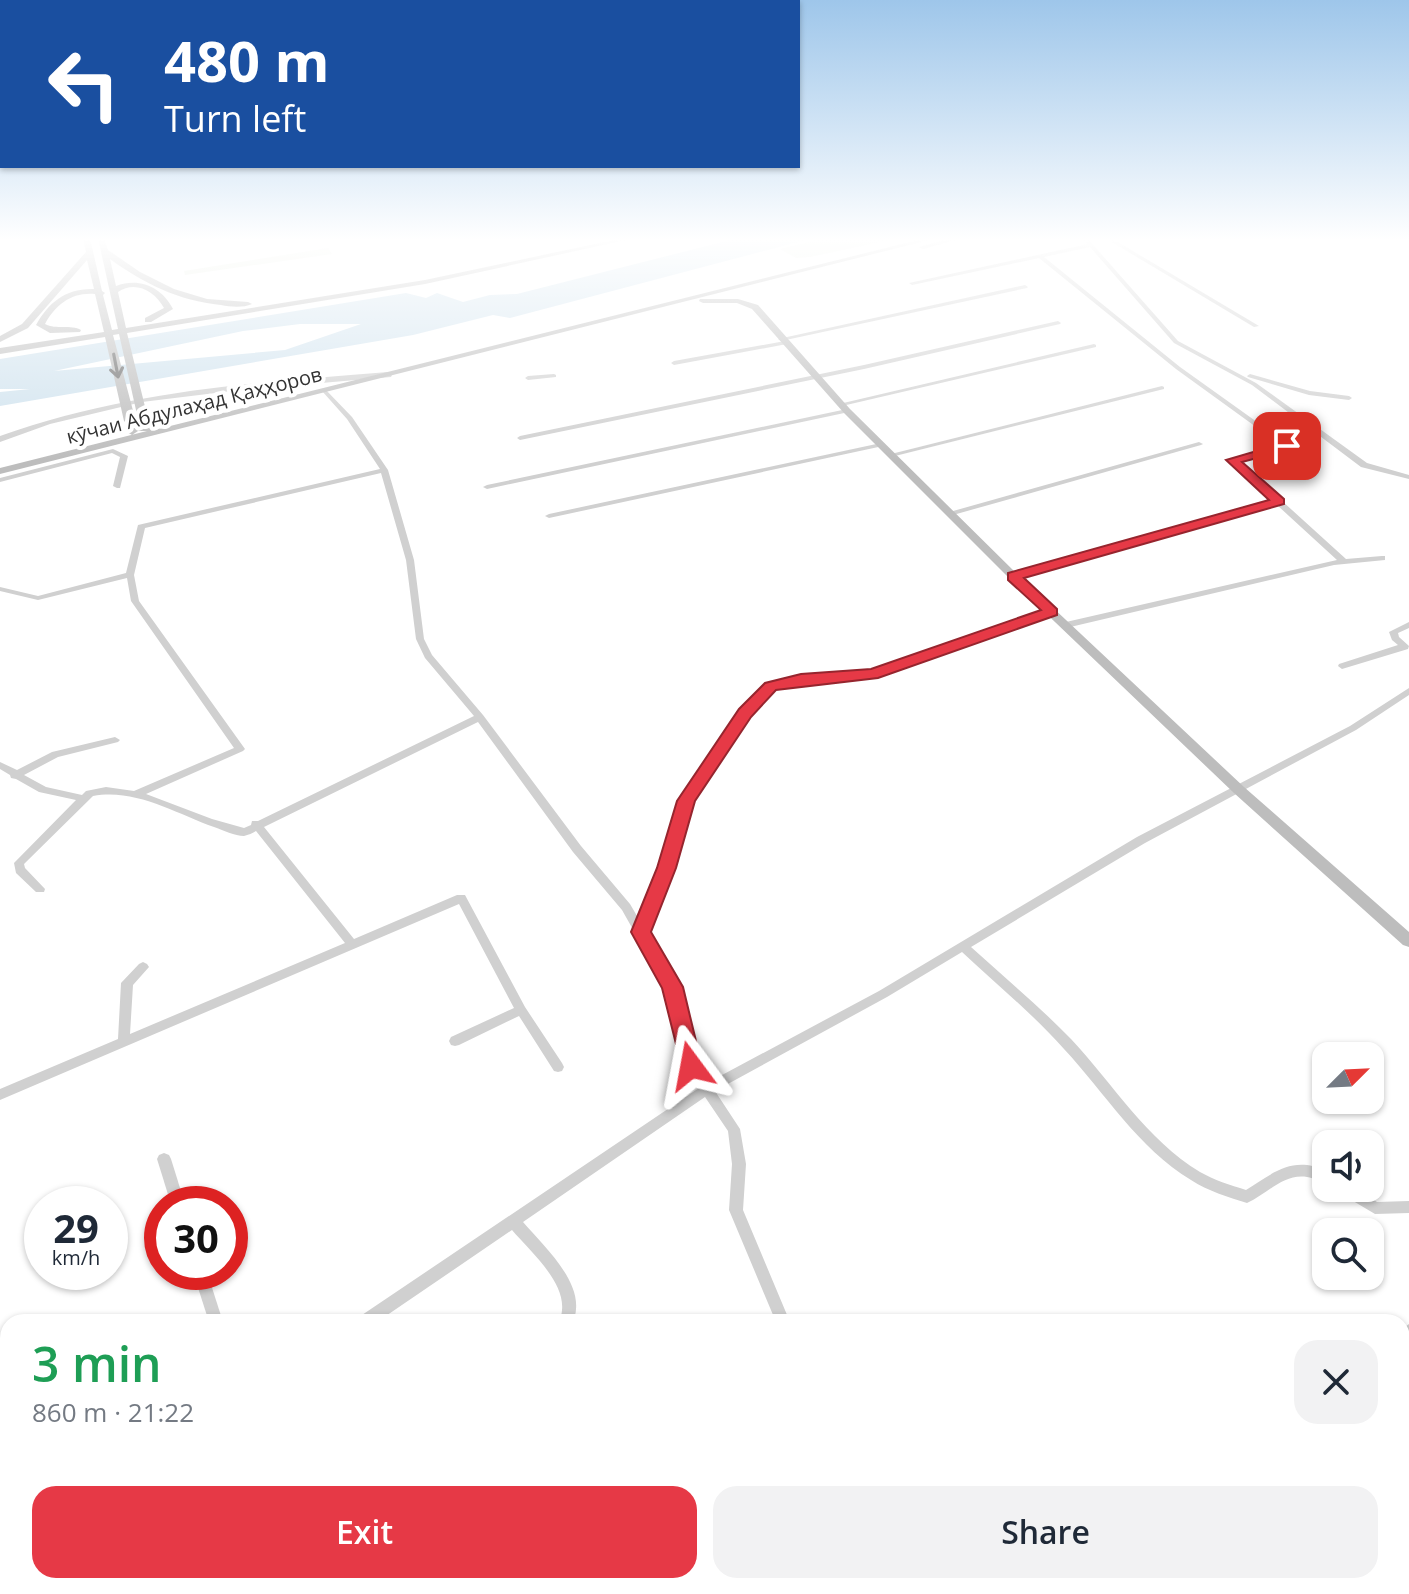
<!DOCTYPE html>
<html lang="en">
<head>
<meta charset="utf-8">
<style>
	body { margin:0; font-family:"Open Sans",sans-serif; background:#f2f2f3; color:#1f2937; height:100vh; display:flex; flex-direction:column; font-size:30px; white-space:nowrap }
	* { box-sizing:border-box; margin:0 }
	p { font-size:26px; color:#747a83 }
	.icon { flex:none; width:44px; height:44px; fill:none; stroke:currentColor; stroke-width:2; stroke-linecap:round; stroke-linejoin:round }
	.map { position:relative; flex:1; overflow:hidden }
	.side { position:absolute; left:0px; top:1314px; width:1410px; height:280px; display:flex; flex-direction:column; background:#fff; border-radius:24px 24px 0 0; box-shadow:0 2px 6px #0004 }
	.side>* { flex:none }
	.guide { position:absolute; left:0px; top:0px; width:800px; height:168px; box-shadow:0 2px 6px #0004; background:#1a4fa0; color:#fff; overflow:hidden }
	.needle { width:52px; rotate:66deg }
	.controls { position:absolute; left:1312px; top:1042px; display:grid; gap:16px }
	.controls a { display:grid; place-items:center; width:72px; height:72px; border-radius:16px; background:#fff; box-shadow:0 2px 6px #0004; font-size:40px }
	.speed { position:absolute; left:24px; top:1186px; display:flex; gap:16px; font-size:40px; font-weight:700; text-align:center }
	.speed>* { display:grid; place-content:center; width:104px; height:104px; border-radius:50%; background:#fff; box-shadow:0 2px 6px #0004; line-height:1 }
	.speed small { font-size:20px; font-weight:400 }
	.speed .limit { border:12px solid #d22; background:#fff; color:#111 }
	.pin { position:absolute; display:grid; place-items:center; width:68px; height:68px; color:#fff; margin:-34px; border-radius:16px; box-shadow:0 4px 12px #0006 }
	.me { position:absolute; width:88px; margin:-44px; rotate:347deg; stroke-linejoin:round; filter:drop-shadow(0 0 6px #0008) }
	.turn { display:flex; align-items:center; gap:28px; height:168px; padding:0 32px; font-size:36px }
	.turn .icon { width:104px; height:104px; stroke-width:2.5 }
	.turn b { display:block; font-size:56px; line-height:68px }
	.round { display:grid; place-items:center; flex:none; width:84px; height:84px; border-radius:24px; background:#f2f2f3 }
	.head { display:flex; align-items:center; justify-content:space-between; height:136px; padding:0 32px }
	h1 { font-size:48px; font-weight:600; line-height:60px; color:#1e9e55 }
	.cta { display:flex; gap:16px; margin-top:auto; padding:16px 32px }
	.cta a { flex:1; height:92px; border-radius:24px; background:#e63946; color:#fff; font-size:32px; font-weight:600; line-height:92px; text-align:center }
	.cta a+a { background:#f2f2f3; color:#1f2937 }
	.map>svg:first-child { display:block }
	.green { fill:#e6ecdf }
	.water { fill:#cfe2ee; fill-rule:evenodd }
	.lines { fill:none; stroke-linecap:round; stroke-linejoin:round }
	.minor { fill:#d0d0d0; fill-rule:evenodd }
	.tertiary { fill:#d0d0d0; fill-rule:evenodd }
	.secondary { fill:#bdbdbd; fill-rule:evenodd }
	.oneway { stroke:#6a6a6a }
	.route { fill:#e63946; stroke:#96252e; stroke-width:2 }
	.labels { text-anchor:middle; dominant-baseline:central; stroke-width:8; stroke-linejoin:round; paint-order:stroke }
	.far-street-label { font-size:20px; fill:#333; stroke:#fff }
</style>
</head>
<body>
<div class="map">
<svg width="1409" height="1594" viewBox="0 0 1409 1594">
	<rect width="100%" height="100%" fill="#fff"/>
	<!-- green -->
	<g class="green">
		<path d="M 824,238 L 899,238 L 810,257 L 796,258 L 780,249 Z"/>
		<path d="M 328,248 L 332,254 L 185,275 L 184,271 Z"/>
	</g>
	<!-- water -->
	<path class="water" d="M 738,238 L 813,238 L 510,318 L 493,315 L 413,335 L 0,406 L 0,392 L 30,389 L 0,389 L 0,359 L 406,293 L 426,298 L 437,293 L 463,302 L 490,295 L 517,294 ZM 300,324 L 361,324 L 285,350 L 54,371 L 243,331 Z"/>
	<g class="lines">
		<!-- minor -->
		<g class="minor">
			<path d="M 1082,238 L 1087,238 L 1178,341 L 1256,383 L 1367,463 L 1409,475 L 1409,479 L 1361,467 L 1252,385 L 1174,343 L 1090,247 L 1044,257 L 1180,367 L 1289,445 L 1289,447 L 1238,461 L 1346,559 L 1382,556 L 1385,556 L 1385,560 L 1334,565 L 1066,628 L 1062,625 L 1066,622 L 1337,560 L 1277,505 L 1016,578 L 1010,578 L 1010,574 L 1273,501 L 1229,460 L 1281,445 L 1176,369 L 1039,258 L 912,285 L 909,283 L 1088,244 Z"/>
			<path d="M 1105,238 L 1111,238 L 1259,326 L 1254,327 Z"/>
			<path d="M 1025,285 L 1028,287 L 1027,288 L 781,341 L 778,339 Z"/>
			<path d="M 1058,321 L 1061,323 L 1060,324 L 864,369 L 520,440 L 517,438 L 520,436 L 864,365 Z"/>
			<path d="M 785,341 L 787,342 L 787,344 L 674,365 L 671,363 L 674,361 Z"/>
			<path d="M 1094,344 L 1096,345 L 1096,347 L 842,406 L 839,404 Z"/>
			<path d="M 554,374 L 556,375 L 556,377 L 528,380 L 525,378 L 528,376 Z"/>
			<path d="M 1250,374 L 1310,391 L 1349,396 L 1352,398 L 1349,400 L 1309,395 L 1248,377 L 1247,376 Z"/>
			<path d="M 1162,386 L 1164,387 L 1164,389 L 891,457 L 887,455 Z"/>
			<path d="M 325,389 L 352,417 L 388,470 L 414,560 L 424,639 L 432,655 L 483,715 L 581,846 L 630,904 L 640,921 L 661,868 L 681,801 L 742,711 L 767,684 L 801,677 L 871,671 L 1048,610 L 1051,609 L 1055,612 L 1054,614 L 875,676 L 801,683 L 773,688 L 748,715 L 691,801 L 671,868 L 646,932 L 678,987 L 697,1064 L 709,1082 L 879,991 L 1137,837 L 1350,726 L 1409,688 L 1409,695 L 1356,730 L 1145,843 L 971,947 C 1005,978 1040,1007 1071,1039 C 1113,1084 1147,1140 1200,1172 C 1214,1180 1230,1185 1246,1190 C 1273,1173 1293,1155 1326,1171 L 1326,1184 C 1320,1182 1314,1178 1307,1177 C 1284,1173 1267,1194 1247,1203 C 1228,1197 1208,1191 1191,1180 C 1138,1148 1105,1093 1064,1049 C 1033,1014 996,984 962,952 L 887,997 L 715,1091 L 740,1129 L 746,1164 L 743,1210 L 790,1322 L 776,1322 L 729,1210 L 732,1164 L 728,1131 L 705,1097 L 523,1222 C 542,1244 579,1278 576,1309 C 576,1314 574,1318 573,1322 L 559,1322 C 560,1318 562,1314 562,1310 C 565,1281 529,1250 512,1230 L 377,1322 L 357,1322 L 359,1317 L 699,1088 L 685,1066 L 666,988 L 622,910 L 573,852 L 478,722 L 264,827 L 354,939 L 457,895 L 465,895 L 525,1007 L 562,1063 L 564,1067 L 562,1071 L 558,1072 L 554,1071 L 519,1016 L 459,1045 L 455,1046 L 451,1045 L 449,1041 L 451,1037 L 514,1008 L 459,904 L 0,1100 L 0,1089 L 118,1039 L 121,983 L 139,964 L 143,962 L 147,964 L 149,967 L 133,985 L 130,1034 L 345,943 L 256,831 C 253,833 248,835 244,836 C 235,836 223,830 214,827 C 175,813 135,788 93,796 L 24,864 L 25,868 L 45,889 L 44,892 L 36,892 L 16,873 L 14,863 L 76,800 L 39,792 L 16,779 L 11,778 L 10,775 L 0,769 L 0,762 L 17,770 L 52,752 L 115,737 L 120,740 L 118,742 L 58,757 L 24,775 L 46,787 L 82,795 L 86,791 L 106,787 L 134,791 L 234,748 L 131,601 L 127,578 L 38,600 L 0,591 L 0,587 L 38,596 L 126,573 L 138,525 L 380,469 L 347,419 L 322,391 ZM 381,473 L 406,560 L 416,639 L 425,658 L 474,716 L 258,821 L 252,821 L 251,825 L 244,828 L 212,819 L 146,794 L 243,751 L 245,749 L 139,601 L 134,575 L 145,528 Z"/>
			<path d="M 847,409 L 850,411 L 849,412 L 487,489 L 483,487 L 487,485 Z"/>
			<path d="M 1199,442 L 1203,444 L 1201,445 L 953,515 L 947,515 L 946,513 Z"/>
			<path d="M 881,443 L 883,444 L 883,446 L 549,518 L 545,516 L 549,514 Z"/>
			<path d="M 113,449 L 128,456 L 120,488 L 117,488 L 113,486 L 120,457 L 112,453 L 0,482 L 0,478 Z"/>
			<path d="M 1409,622 L 1409,628 L 1398,633 L 1399,637 L 1409,646 L 1408,649 L 1342,669 L 1338,666 L 1339,664 L 1398,645 L 1392,640 L 1389,632 Z"/>
			<path d="M 164,1153 L 169,1155 L 171,1159 L 185,1204 L 171,1204 L 157,1159 L 159,1155 Z"/>
			<path d="M 1336,1188 L 1355,1188 L 1377,1202 L 1409,1201 L 1409,1213 L 1375,1214 L 1338,1192 Z"/>
			<path d="M 193,1272 L 207,1272 L 223,1322 L 209,1322 Z"/>
			<path d="M 1409,1324 L 1409,1344 L 1402,1348 L 1402,1329 Z"/>
			<path d="M 8,1548 L 8,1566 L 0,1570 L 0,1552 Z"/>
			<path d="M 620,1586 L 636,1586 L 639,1594 L 623,1594 Z"/>
			<path d="M 896,1586 L 912,1586 L 915,1594 L 899,1594 Z"/>
			<path d="M 1229,1586 L 1247,1586 L 1244,1594 L 1226,1594 Z"/>
		</g>
		<!-- tertiary -->
		<path class="tertiary" d="M 388,372 L 392,375 L 391,377 L 240,390 L 142,402 L 50,424 L 0,442 L 0,436 C 130,390 252,383 388,372 Z"/>
		<!-- secondary -->
		<g class="secondary">
			<path d="M 83,238 L 90,238 L 102,291 L 105,293 L 103,295 L 112,330 L 118,329 L 98,238 L 104,238 L 108,250 L 140,272 L 174,289 L 207,299 L 248,302 L 252,304 C 243,308 231,307 221,305 C 179,301 143,283 110,259 L 116,286 C 139,277 162,287 173,309 L 151,322 L 145,322 L 145,318 L 164,308 C 155,291 135,280 118,292 L 126,328 L 425,280 L 623,238 L 635,238 L 425,284 L 127,333 L 148,419 L 143,425 L 158,429 L 926,238 L 937,238 L 0,474 L 0,468 L 147,431 L 138,431 L 132,435 L 127,432 L 131,427 L 124,421 L 105,337 L 0,354 L 0,348 L 104,332 L 95,294 C 72,292 56,304 45,324 C 56,330 71,324 81,330 L 80,332 L 50,333 L 36,325 C 49,302 66,288 94,289 L 87,260 L 28,328 L 0,342 L 0,336 L 22,324 L 86,252 ZM 119,334 L 138,419 L 136,422 L 113,335 Z"/>
			<path d="M 952,238 L 963,238 L 923,249 L 919,247 Z"/>
			<path d="M 700,299 L 738,299 L 758,305 L 850,409 L 1017,574 L 1244,787 L 1409,932 L 1409,947 L 1403,945 L 1234,793 L 1009,578 L 844,413 L 752,309 L 737,303 L 703,303 L 699,301 Z"/>
		</g>
	</g>
	<!-- one-way arrows -->
	<defs><path id="oneway-shaft" d="M-6 0H5M1.5-3L5.5 0L1.5 3" fill="none" stroke-width="1.6" stroke-linecap="round" stroke-linejoin="round" transform="scale(2)"/></defs>
	<use class="oneway" href="#oneway-shaft" transform="translate(116 366) rotate(79)"/>
	<!-- sky -->
	<linearGradient id="sky" x2="0" y2="1"><stop stop-color="#9ec6ea"/><stop offset="0.52" stop-color="#fff"/><stop offset="1" stop-color="#fff" stop-opacity="0"/></linearGradient>
	<rect width="1409" height="461" fill="url(#sky)"/>
	<!-- route -->
	<path class="route" d="M 1287,442 L 1293,446 L 1291,449 L 1242,462 L 1284,499 L 1284,504 L 1024,578 L 1057,609 L 1057,615 L 878,678 L 776,690 L 751,717 L 695,801 L 676,868 L 651,932 L 683,987 L 702,1066 L 699,1072 L 683,1072 L 662,988 L 631,932 L 657,868 L 677,801 L 739,709 L 765,683 L 801,674 L 871,669 L 1041,610 L 1008,580 L 1008,573 L 1269,500 L 1226,460 Z"/>
	<g class="labels">
		<!-- far-street labels -->
		<g class="far-street-label">
			<text transform="translate(194 405) rotate(-14)">кӯчаи Абдулаҳад Қаҳҳоров</text>
		</g>
	</g>
</svg>
<div class="controls">
<a><svg class="needle" viewBox="-14 -14 28 28"><path d="M0-13l5 13h-10z" fill="#e53935"/><path d="M0 13l5-13h-10z" fill="#747a83"/></svg></a>
<a><svg class="icon" aria-label="sound" viewBox="0 0 24 24"><path d="M4 9h4l5-4v14l-5-4H4zM17 9q2 3 0 6"/></svg></a>
<a><svg class="icon" aria-label="search" viewBox="0 0 24 24"><circle cx="10" cy="10" r="6"/><path d="M15 15l6 6"/></svg></a>
</div>
<div class="speed"><div>29<small>km/h</small></div><div class="limit">30</div></div>
<div class="pin" style="left:1287px;top:446px;background:#d93025"><svg class="icon" aria-label="arrive" viewBox="0 0 24 24"><path d="M6 21V4h12l-3 4 3 4H6"/></svg></div>
<svg class="me" style="left:691px;top:1066px" viewBox="-20 -20 40 40"><path d="M0-17L14 15 0 8-14 15z" fill="#e63946" stroke="#fff" stroke-width="4"/></svg>
<div class="guide">
<div class="turn"><svg class="icon" aria-label="left" viewBox="0 0 24 24"><path d="M17 20v-9H6M10 6l-5 5 5 5"/></svg><div><b>480 m</b>Turn left</div></div>
</div>
<section class="side">
<div class="head"><div><h1>3 min</h1><p>860 m · 21:22</p></div><a class="round"><svg class="icon" aria-label="close" viewBox="0 0 24 24"><path d="M6 6l12 12M18 6L6 18"/></svg></a></div>
<div class="cta"><a>Exit</a><a>Share</a></div>
</section>
</div>
</body>
</html>
